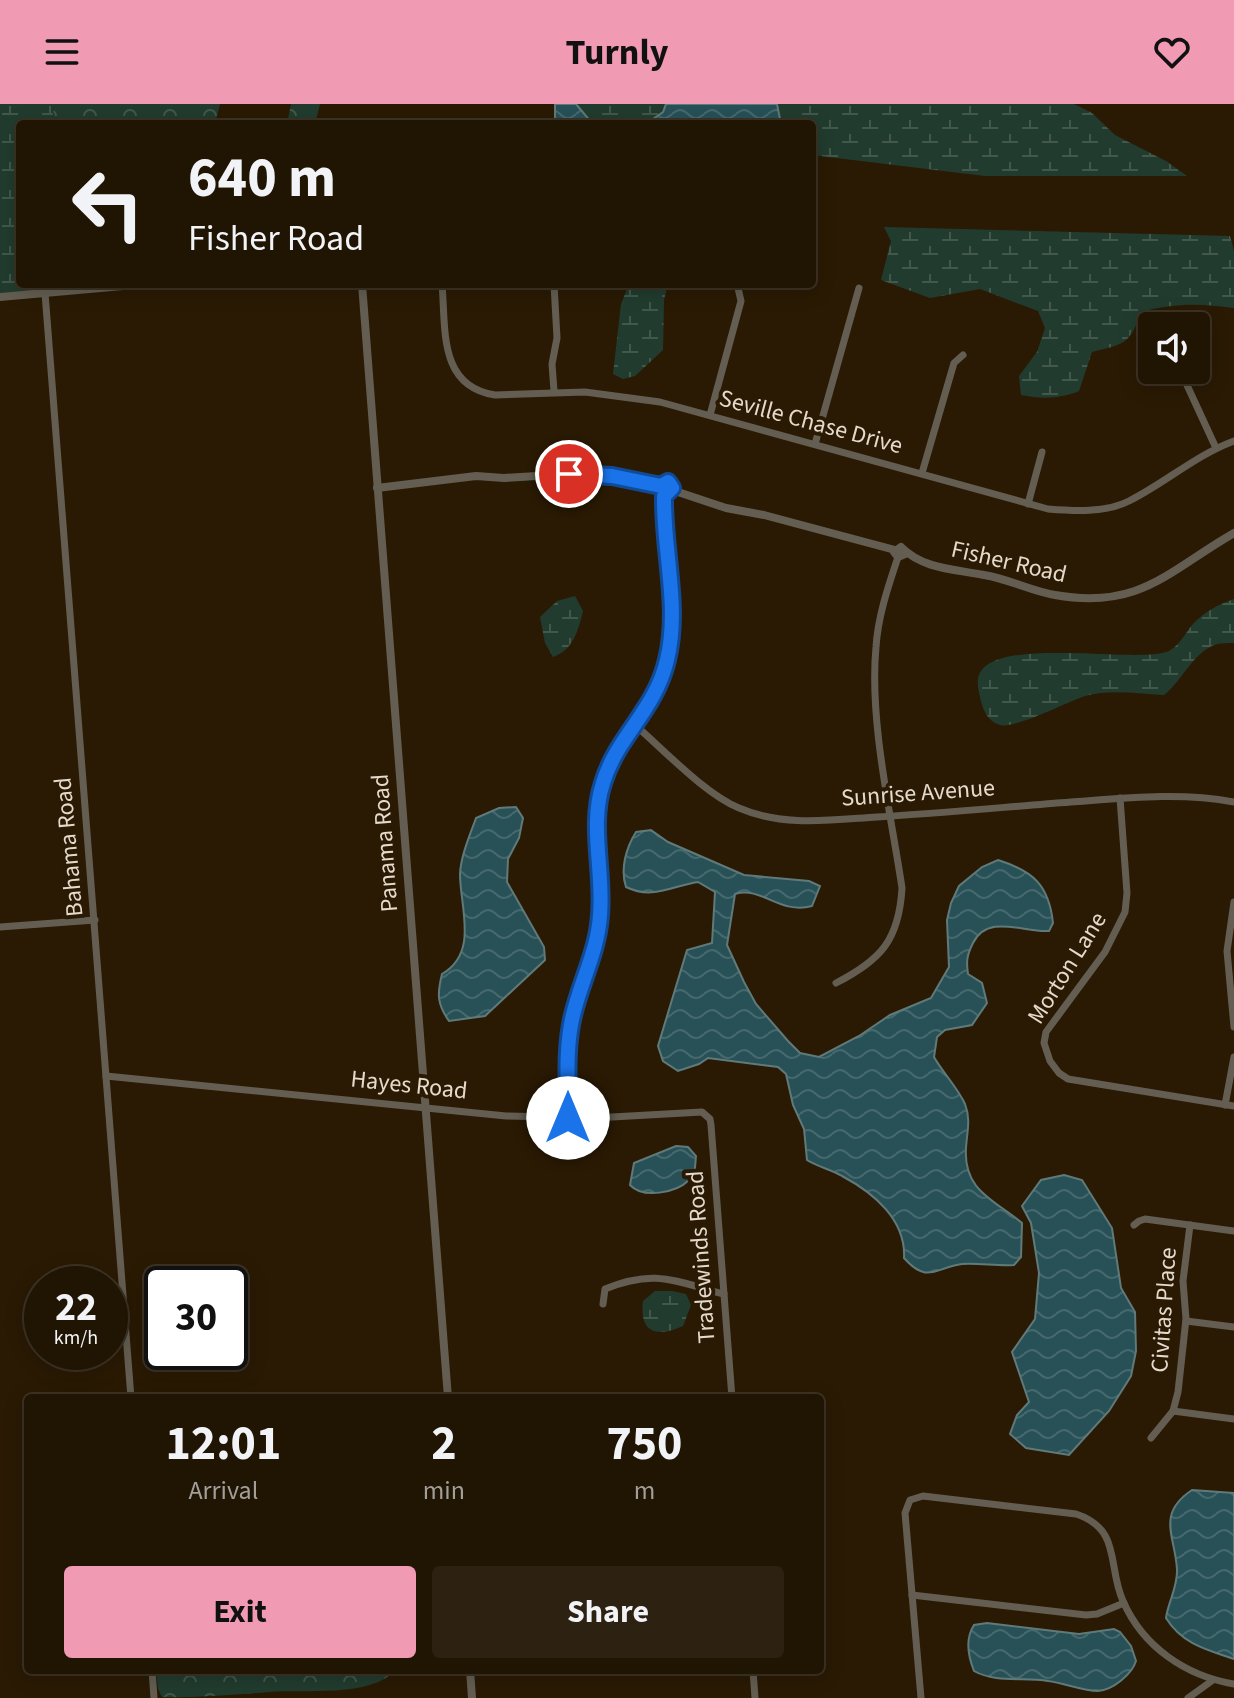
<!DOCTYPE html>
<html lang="en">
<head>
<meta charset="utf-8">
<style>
	body { margin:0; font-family:"Source Sans 3",sans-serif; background:#2d2112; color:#f1f3f6; height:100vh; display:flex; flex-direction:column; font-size:30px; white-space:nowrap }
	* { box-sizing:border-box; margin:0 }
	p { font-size:26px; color:#a29e9a }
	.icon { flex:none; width:44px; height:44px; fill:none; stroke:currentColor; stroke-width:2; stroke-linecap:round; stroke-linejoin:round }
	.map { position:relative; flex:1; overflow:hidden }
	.sheet { position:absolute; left:24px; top:1290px; width:800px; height:280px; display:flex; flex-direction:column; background:#201403; border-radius:8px; box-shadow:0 4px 20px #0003,0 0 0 2px #3d3325 }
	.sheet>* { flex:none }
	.top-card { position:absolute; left:16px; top:16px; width:800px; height:168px; border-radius:8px; box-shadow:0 4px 20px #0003,0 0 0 2px #3d3325; background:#201403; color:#f1f3f6; overflow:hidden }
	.buttons { position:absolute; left:1138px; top:208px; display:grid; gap:16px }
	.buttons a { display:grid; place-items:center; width:72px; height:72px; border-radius:8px; background:#201403; box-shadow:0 4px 20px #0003,0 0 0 2px #3d3325; font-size:40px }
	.speed { position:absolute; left:24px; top:1162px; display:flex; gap:16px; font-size:40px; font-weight:700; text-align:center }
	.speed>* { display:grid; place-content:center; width:104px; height:104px; border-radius:50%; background:#201403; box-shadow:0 4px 20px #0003,0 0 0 2px #3d3325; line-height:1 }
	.speed small { font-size:20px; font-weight:400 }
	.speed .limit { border:4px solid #111; border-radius:12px; background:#fff; color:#111 }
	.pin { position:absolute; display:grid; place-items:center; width:68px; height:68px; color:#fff; margin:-34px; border:4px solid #fff; border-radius:50%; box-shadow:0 2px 8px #0007 }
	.me { position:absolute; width:88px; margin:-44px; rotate:0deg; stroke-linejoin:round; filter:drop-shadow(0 0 6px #0008) }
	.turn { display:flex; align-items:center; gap:28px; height:168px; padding:0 40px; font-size:36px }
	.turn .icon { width:104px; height:104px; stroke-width:2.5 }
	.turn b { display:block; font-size:56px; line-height:68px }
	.eta { display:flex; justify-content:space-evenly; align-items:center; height:136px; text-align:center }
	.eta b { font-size:48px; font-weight:700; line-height:56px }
	.action { display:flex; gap:16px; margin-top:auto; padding:16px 40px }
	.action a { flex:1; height:92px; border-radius:8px; background:#f19ab4; color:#111; font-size:32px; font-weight:700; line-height:92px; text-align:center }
	.action a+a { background:#2d2112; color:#f1f3f6 }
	header { display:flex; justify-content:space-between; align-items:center; height:104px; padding:0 40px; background:#f19ab4; color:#111; font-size:36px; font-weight:700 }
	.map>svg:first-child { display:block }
	.forest { fill:url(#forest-crowns) }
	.wetland { fill:url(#wetland-marsh) }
	.water { fill:url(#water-waves); stroke:#607a7a; stroke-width:2 }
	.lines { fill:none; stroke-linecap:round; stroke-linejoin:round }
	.minor { stroke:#645e52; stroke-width:7 }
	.tertiary { stroke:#645e52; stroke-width:8 }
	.route-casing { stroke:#114b97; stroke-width:20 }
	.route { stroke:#1a73e8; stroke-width:14 }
	.labels { text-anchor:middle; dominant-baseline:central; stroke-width:8; stroke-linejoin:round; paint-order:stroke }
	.street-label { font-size:24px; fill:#e5dacc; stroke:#2a1a04 }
</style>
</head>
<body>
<header><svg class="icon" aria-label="menu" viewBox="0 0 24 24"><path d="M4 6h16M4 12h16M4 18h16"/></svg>Turnly<svg class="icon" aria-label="heart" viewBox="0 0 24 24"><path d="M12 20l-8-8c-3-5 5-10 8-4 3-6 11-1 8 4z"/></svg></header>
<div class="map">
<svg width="1234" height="1594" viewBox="0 0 1234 1594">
	<defs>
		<pattern id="forest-crowns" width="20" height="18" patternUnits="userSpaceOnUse" patternTransform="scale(2)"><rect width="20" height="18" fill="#213c2e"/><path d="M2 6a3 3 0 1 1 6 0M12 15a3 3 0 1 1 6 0" fill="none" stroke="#41584b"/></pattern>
		<pattern id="wetland-marsh" width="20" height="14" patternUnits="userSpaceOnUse" patternTransform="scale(2)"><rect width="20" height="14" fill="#213c2e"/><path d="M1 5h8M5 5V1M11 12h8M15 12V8" fill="none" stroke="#41584b"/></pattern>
		<pattern id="water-waves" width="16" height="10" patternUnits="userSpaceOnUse" patternTransform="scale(2)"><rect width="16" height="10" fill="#275157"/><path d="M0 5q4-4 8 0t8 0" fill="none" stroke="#46696e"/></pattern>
	</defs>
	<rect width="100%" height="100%" fill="#2a1a04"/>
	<!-- forest -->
	<g class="forest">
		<path d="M 54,0 L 220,0 L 215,20 L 52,20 Z"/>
		<path d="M 291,0 L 320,0 L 315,20 L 287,20 Z"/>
		<path d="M 156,1566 L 396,1566 C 370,1594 305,1585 269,1588 C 234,1591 198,1594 162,1593 L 158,1585 Z"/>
	</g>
	<!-- wetland -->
	<g class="wetland">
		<path d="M 0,0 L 54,0 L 52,20 L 20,20 L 20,180 L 41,180 L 40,186 L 0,189 Z"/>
		<path d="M 577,0 L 666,0 C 655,27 621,20 596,20 L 591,18 Z"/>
		<path d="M 778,0 L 1074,0 L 1092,9 L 1115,31 L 1166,57 L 1187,72 L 985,72 L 812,51 L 812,20 L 781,20 Z"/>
		<path d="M 884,123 L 1230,132 L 1234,147 L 1234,204 C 1201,199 1173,199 1141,208 C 1130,240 1125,240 1092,248 L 1079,287 C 1059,295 1042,295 1021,291 L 1019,272 L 1037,248 L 1045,224 L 1038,207 L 980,185 L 930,194 L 881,176 L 891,137 Z"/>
		<path d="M 629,180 L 668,180 L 664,196 L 663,246 L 635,272 L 623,275 L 613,270 L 621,200 Z"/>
		<path d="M 575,492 L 583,507 C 578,527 573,546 553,553 L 545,539 L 540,513 L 557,497 Z"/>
		<path d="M 1234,495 L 1234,539 C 1228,539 1220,539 1214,541 C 1192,550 1182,577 1164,591 C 1138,590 1111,585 1085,592 C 1067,598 1015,625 1000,621 C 987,617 983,606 980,593 C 979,588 977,580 978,575 C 985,529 1139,561 1169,547 C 1180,541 1185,529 1193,520 C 1205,507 1218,501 1234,495 Z"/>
		<path d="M 655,1187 L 672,1187 L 686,1190 L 691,1201 L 683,1222 C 657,1234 639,1229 643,1197 Z"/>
	</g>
	<!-- water -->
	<g class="water">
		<path d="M 555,0 L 576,0 L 591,18 L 596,20 L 555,20 Z"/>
		<path d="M 666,0 L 777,0 L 781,20 L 646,20 L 663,8 Z"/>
		<path d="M 516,703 L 523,714 L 519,734 L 508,755 L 507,778 L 544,843 L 545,856 L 485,912 L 449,917 C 437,900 437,890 442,870 C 479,849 460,803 460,770 C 461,751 470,731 476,714 L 499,704 Z"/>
		<path d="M 651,726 L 668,738 L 744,771 L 809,777 L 820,782 L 812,802 C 780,811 762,782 735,790 L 727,841 L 744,878 L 756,900 L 788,937 L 800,949 L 819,953 L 859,932 L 890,911 L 931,894 L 949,863 L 947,816 L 951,799 L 959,782 L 982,763 L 998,756 C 1033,767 1049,781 1053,819 L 1049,827 C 1024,829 988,809 973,839 C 967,851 966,857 968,870 L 982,879 L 987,899 L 972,921 L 945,926 L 937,933 L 934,953 C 943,969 958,984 965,1000 C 971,1015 967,1028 966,1044 C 963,1087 995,1096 1022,1119 L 1021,1153 L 1014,1161 C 997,1162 979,1159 962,1160 C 936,1163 928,1181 904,1154 C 906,1116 874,1089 842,1072 C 830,1065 818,1063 807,1056 L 804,1025 L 793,1001 L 786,970 L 778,963 L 708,954 L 699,960 L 678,967 L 663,957 L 658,942 L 687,846 L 712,839 L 715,788 L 698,778 C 671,782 653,796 626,783 C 620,765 626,744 636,728 Z"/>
		<path d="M 676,1042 L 688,1043 L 696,1052 C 695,1061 696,1069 689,1076 C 676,1089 643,1095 630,1081 L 634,1059 Z"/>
		<path d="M 1064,1071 L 1082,1076 L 1112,1124 L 1121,1184 L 1135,1208 L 1136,1247 L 1131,1272 L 1109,1307 L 1069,1351 L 1026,1344 L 1010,1330 L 1017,1311 L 1029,1298 L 1012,1248 L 1035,1215 L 1039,1169 L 1031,1119 L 1022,1102 L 1041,1076 Z"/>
		<path d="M 1192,1386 L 1234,1389 L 1234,1555 C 1207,1546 1182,1540 1166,1514 C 1168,1498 1178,1483 1177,1465 C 1175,1432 1156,1410 1192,1386 Z"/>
		<path d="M 987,1519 L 1079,1530 L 1114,1525 L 1120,1528 L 1131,1542 L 1136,1557 C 1132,1570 1113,1586 1098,1587 C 1083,1587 1064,1579 1048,1577 C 1025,1573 995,1579 974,1567 C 968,1552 965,1535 974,1521 Z"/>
	</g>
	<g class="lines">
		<!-- minor -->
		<g class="minor">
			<path d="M 442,180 C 446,225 438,282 495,291 L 585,288 L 660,298 L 1048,405 C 1073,407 1106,409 1129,397 C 1165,379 1196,351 1234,337"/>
			<path d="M 45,189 L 131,1294"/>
			<path d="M 1180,266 L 1216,344"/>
			<path d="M 554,287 L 552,260 L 557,234 L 554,180"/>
			<path d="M 710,311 L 741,197 L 738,184"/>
			<path d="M 815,340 L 859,184"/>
			<path d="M 922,369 L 954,259 L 963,251"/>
			<path d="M 1028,400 L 1042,348"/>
			<path d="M 635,621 C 664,646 705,690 739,704 C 783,723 830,716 877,713 C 941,709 1006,703 1071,698 C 1125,694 1180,688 1234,698"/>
			<path d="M 1120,694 L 1127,789 L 1125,808 L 1105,848 L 1046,928 L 1044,939 L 1050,957 L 1059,969 L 1068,975 L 1234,1002"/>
			<path d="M 1234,798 L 1227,847 L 1234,923"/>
			<path d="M 0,823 L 95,816"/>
			<path d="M 836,879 C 881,856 899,836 902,784 C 891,710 869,617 876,543 C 878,512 888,483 898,453"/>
			<path d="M 106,972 L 506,1012 L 594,1014 L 702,1008 L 710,1015 L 711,1021 L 732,1294"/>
			<path d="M 1225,1001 L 1234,953"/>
			<path d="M 568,1014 C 568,979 565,944 573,910 C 581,877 598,845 600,811 C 604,766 589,721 603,677 C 618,632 657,602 668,554 C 679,499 661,444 664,389"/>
			<path d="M 1134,1121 L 1139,1117 L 1145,1115 L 1234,1127"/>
			<path d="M 603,1200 L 605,1185 C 656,1164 676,1178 724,1190"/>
			<path d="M 1186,1217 L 1234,1223"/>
			<path d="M 1173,1307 L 1234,1315"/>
			<path d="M 1151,1334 L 1173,1307 L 1178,1288 L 1186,1215 L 1183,1177 L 1190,1121"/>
			<path d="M 912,1491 L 1086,1511 L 1097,1510 L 1124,1499"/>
			<path d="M 152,1566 L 154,1594"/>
			<path d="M 753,1566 L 755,1594"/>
			<path d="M 921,1594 L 905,1409 L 910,1396 L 923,1392 L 1076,1410 C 1122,1425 1107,1462 1123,1497 C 1143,1543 1186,1572 1234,1580"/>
			<path d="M 1188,1594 L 1213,1576"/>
		</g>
		<!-- tertiary -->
		<g class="tertiary">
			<path d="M 362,180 L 448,1294"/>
			<path d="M 0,193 L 145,180"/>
			<path d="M 377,384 L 476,372 L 504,374 L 569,370 L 612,372 L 661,382 L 668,378 L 672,386 L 664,389 L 661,382"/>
			<path d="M 672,386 L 726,404 L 764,411 L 895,446"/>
			<path d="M 905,450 L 898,453 L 894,448 L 901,443 C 923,465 953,465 984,471 C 1009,475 1031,487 1055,491 C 1140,506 1168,467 1234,429"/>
			<path d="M 470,1566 L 472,1594"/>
		</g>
	</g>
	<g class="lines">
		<!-- route casing -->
		<g class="route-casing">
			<path id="route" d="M 568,1014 C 568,979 565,944 573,911 C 581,877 598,846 600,811 C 604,767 589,722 603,679 C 617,632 655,607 667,556 C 680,503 663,446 664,392 L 672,384 L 668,378 L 661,382 L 612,372 L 569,370"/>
		</g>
		<!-- route -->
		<use href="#route" class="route"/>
	</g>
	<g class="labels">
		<!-- street labels -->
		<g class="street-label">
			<text transform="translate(811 318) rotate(15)">Seville Chase Drive</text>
			<text transform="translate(1009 458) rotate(13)">Fisher Road</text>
			<text transform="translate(918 689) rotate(-4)">Sunrise Avenue</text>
			<text transform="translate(385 739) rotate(-94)">Panama Road</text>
			<text transform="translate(69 743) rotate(-95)">Bahama Road</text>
			<text transform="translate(1067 864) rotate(-58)">Morton Lane</text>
			<text transform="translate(409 981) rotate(6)">Hayes Road</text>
			<text transform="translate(701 1153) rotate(-94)">Tradewinds Road</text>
			<text transform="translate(1164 1206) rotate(-86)">Civitas Place</text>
		</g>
	</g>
</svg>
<div class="buttons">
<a><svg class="icon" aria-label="sound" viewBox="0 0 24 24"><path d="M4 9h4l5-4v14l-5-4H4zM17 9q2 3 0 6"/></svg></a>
</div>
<div class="speed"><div>22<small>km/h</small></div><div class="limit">30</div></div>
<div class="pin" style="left:569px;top:370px;background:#d93025"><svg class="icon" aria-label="arrive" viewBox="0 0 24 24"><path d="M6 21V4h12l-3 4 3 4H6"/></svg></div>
<svg class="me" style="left:568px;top:1014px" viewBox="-20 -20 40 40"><circle r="19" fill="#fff"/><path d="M0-13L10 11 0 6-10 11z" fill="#1a73e8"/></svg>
<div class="top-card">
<div class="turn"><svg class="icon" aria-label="left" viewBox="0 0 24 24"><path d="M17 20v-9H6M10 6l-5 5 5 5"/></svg><div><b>640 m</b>Fisher Road</div></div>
</div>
<section class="sheet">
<div class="eta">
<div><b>12:01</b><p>Arrival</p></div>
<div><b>2</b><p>min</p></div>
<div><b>750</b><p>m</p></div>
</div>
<div class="action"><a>Exit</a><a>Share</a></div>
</section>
</div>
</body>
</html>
